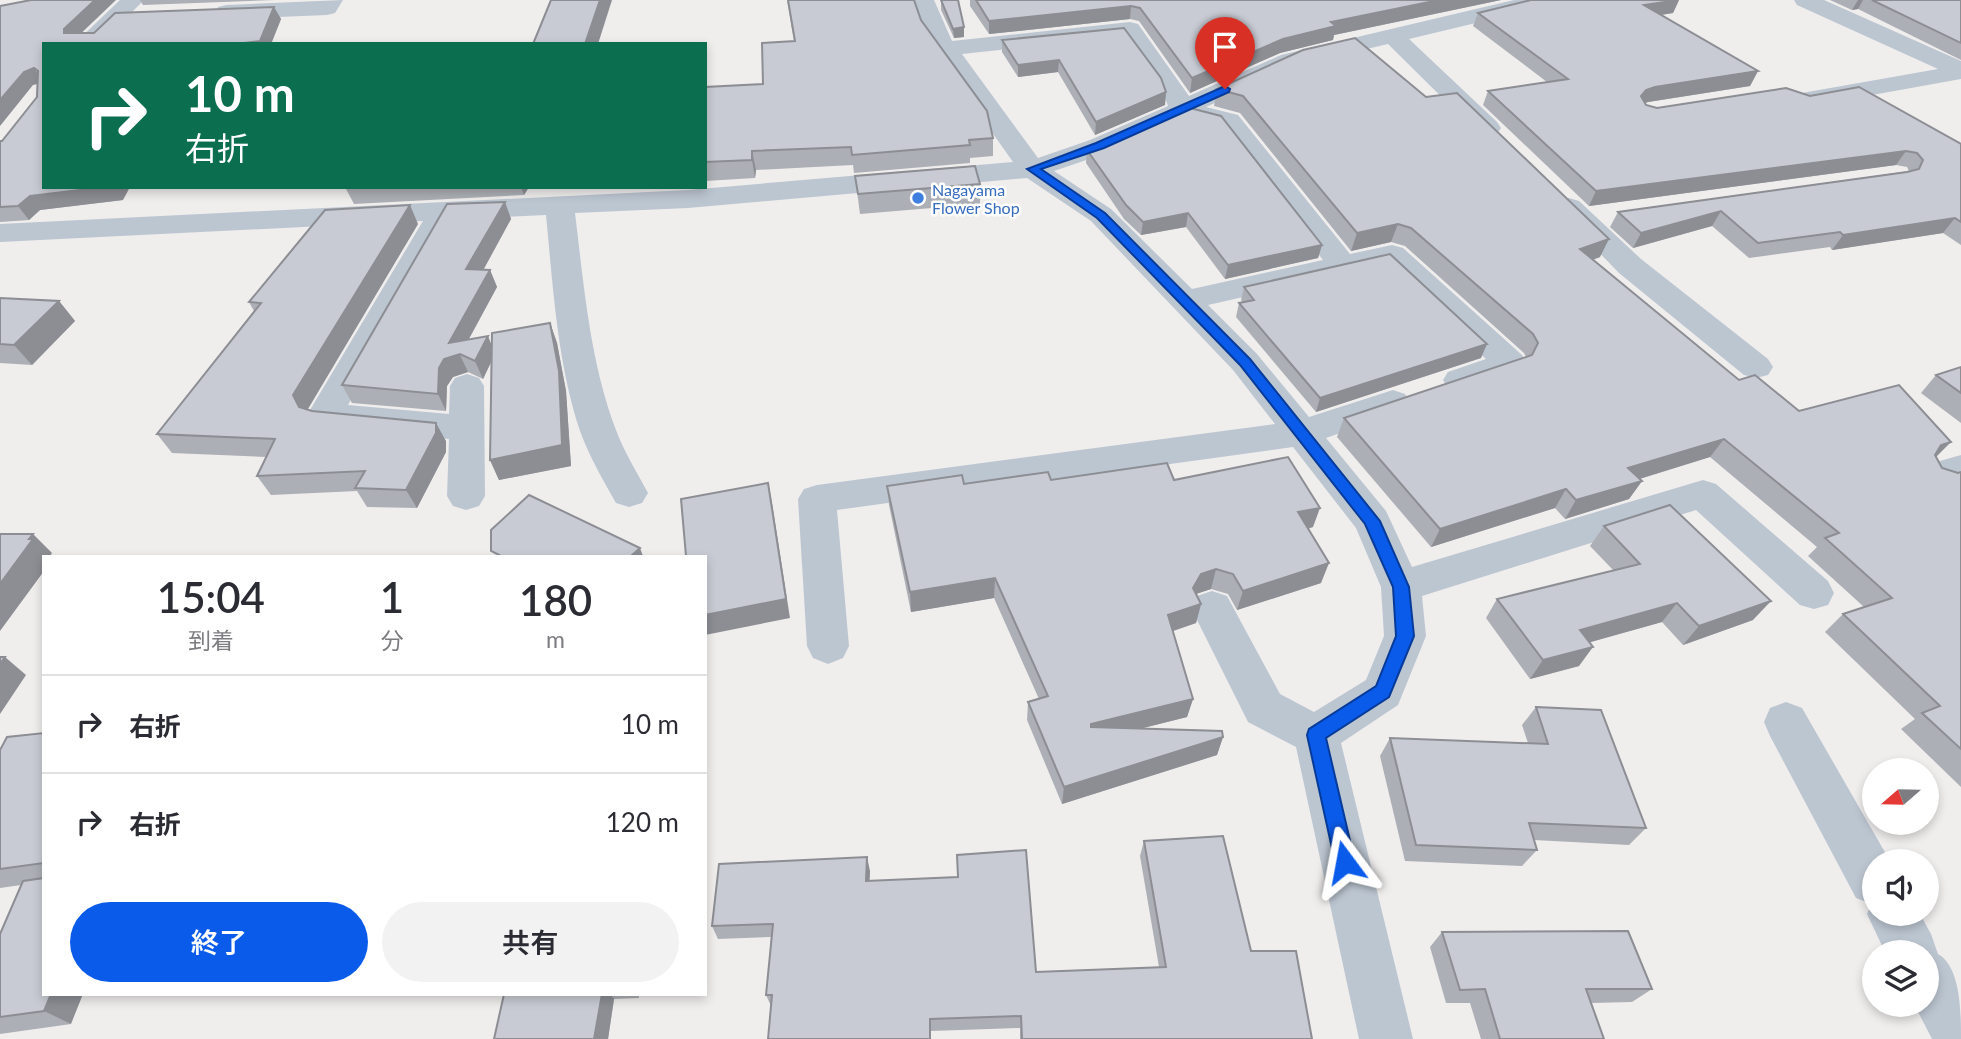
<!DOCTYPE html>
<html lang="ja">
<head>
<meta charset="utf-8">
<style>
	body { margin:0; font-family:Lato,"Noto Sans JP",sans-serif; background:#f2f2f3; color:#2b2b33; height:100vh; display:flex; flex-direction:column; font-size:26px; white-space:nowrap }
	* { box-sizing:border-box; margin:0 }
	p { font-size:23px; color:#7c7c81 }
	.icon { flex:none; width:38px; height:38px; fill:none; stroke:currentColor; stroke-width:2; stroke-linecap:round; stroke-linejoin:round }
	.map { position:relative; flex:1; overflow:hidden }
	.side { position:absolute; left:42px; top:555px; width:665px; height:441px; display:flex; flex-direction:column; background:#fff; border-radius:0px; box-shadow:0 4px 10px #0003 }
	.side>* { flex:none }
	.top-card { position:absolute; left:42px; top:42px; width:665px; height:147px; border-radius:0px; box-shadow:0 4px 10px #0003; background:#0b6e4f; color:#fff; overflow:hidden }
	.needle { width:46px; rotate:250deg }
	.controls { position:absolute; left:1862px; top:758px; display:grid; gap:14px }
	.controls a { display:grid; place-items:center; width:77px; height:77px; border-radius:50%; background:#fff; box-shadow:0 4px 10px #0003; font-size:35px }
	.pin { position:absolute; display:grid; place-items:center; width:60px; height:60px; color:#fff; margin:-72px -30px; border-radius:50% 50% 50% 0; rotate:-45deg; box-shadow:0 0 7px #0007 }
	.pin .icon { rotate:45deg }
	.me { position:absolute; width:77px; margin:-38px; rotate:347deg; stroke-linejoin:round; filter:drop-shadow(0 0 5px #0008) }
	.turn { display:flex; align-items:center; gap:24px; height:147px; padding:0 28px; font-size:32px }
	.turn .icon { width:91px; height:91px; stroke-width:2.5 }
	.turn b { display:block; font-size:49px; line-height:60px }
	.eta { display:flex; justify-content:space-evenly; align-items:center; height:119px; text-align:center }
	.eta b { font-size:42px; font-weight:600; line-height:49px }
	.button { display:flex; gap:14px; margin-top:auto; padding:14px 28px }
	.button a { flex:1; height:80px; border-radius:42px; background:#0b5beb; color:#fff; font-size:28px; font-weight:600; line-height:80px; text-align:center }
	.button a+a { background:#f2f2f3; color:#2b2b33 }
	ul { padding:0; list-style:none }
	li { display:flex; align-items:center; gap:21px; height:98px; padding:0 28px; border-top:2px solid #e1e1e2 }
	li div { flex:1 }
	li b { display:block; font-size:26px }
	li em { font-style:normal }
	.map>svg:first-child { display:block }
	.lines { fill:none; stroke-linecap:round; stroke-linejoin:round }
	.street { fill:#bcc6d1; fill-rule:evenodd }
	.wall { fill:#acafb5 }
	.shaded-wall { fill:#8c8e94 }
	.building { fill:#c8cbd3; stroke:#8c8e94; stroke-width:2 }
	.route { fill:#0b5beb; stroke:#073b99; stroke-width:2 }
	.shop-dot { fill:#3f7fe0; stroke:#fff; stroke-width:2.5 }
	.labels { text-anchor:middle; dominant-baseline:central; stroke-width:5; stroke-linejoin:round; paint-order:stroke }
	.far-shop-label { font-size:16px; fill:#366cbe; stroke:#fff; text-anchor:start }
</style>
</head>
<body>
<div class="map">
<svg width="1961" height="1039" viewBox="0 0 1961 1039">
	<rect width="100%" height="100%" fill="#f0eded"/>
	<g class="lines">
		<!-- street -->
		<g class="street">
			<path d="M 120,0 L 144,0 L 100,44 L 74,44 Z"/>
			<path d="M 343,0 L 335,13 L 327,15 L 226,19 L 218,17 L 215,12 L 218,7 L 226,5 Z"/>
			<path d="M 912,0 L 934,0 L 952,41 L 1130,22 L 1138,24 L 1189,96 L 1281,55 L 1514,0 L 1554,0 L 1551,5 L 1409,39 L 1497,122 L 1501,128 L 1497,134 L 1488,136 L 1479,134 L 1388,44 L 1298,65 L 1206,107 L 1238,115 L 1350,254 L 1392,245 L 1403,248 L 1522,355 L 1527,363 L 1522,371 L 1460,391 L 1448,388 L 1443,380 L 1448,372 L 1486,359 L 1386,265 L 1208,305 L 1257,354 L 1309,417 L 1393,390 L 1405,394 L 1410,402 L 1405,410 L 1326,438 L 1386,511 L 1412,567 L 1703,480 L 1716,484 L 1828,581 L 1834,593 L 1828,605 L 1814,609 L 1800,605 L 1696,510 L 1422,596 L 1426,636 L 1398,705 L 1341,743 L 1413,1039 L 1359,1039 L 1296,747 L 1248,722 L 1191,608 L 1197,596 L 1212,591 L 1227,596 L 1280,694 L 1314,712 L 1366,680 L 1384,636 L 1381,587 L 1356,528 L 1293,447 L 837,510 L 849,646 L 843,658 L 828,664 L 813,658 L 807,646 L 798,499 L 804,489 L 817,485 L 1275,424 L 1233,370 L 1091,221 L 1027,178 L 688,208 L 575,213 C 584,286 590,362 616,430 C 624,452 637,472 648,493 L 642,503 L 629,507 L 616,503 C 603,480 589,456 580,431 C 557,362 553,286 546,215 L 453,219 L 348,405 L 449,414 L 450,386 L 455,378 L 467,374 L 479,378 L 484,386 L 485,496 L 479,506 L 466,510 L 453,506 L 447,496 L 449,439 L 325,427 L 313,424 L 307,415 L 423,221 L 0,242 L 0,224 L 688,190 L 1013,162 L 924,36 ZM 1124,37 L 1162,89 L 1168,106 L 1090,140 L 1038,158 L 962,54 ZM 1184,117 L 1220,127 L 1323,260 L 1192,289 L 1111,209 L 1054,171 L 1110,152 Z"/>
			<path d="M 1794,0 L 1824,0 L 1961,61 L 1961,79 L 1811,106 L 1802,103 L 1798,98 L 1802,93 L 1938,69 L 1797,5 Z"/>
			<path d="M 1569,198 L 1579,201 L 1641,259 L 1768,359 L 1773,367 L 1768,375 L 1756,378 L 1744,375 L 1619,273 L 1555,207 L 1559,201 Z"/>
			<path d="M 1961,455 L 1961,482 L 1939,489 L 1926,485 L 1920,475 L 1926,465 Z"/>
			<path d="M 1786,702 L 1802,708 L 1890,861 L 1874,861 L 1874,914 L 1920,914 L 1931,934 L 1938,954 C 1961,967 1961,1013 1961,1039 L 1932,1039 L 1914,1004 L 1927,1004 L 1927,952 L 1885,952 L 1867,914 L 1871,904 L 1856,898 L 1770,736 L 1764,722 L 1770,708 Z"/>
		</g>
	</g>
	<!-- wall -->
	<g class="wall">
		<path d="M 140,0 L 275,0 L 143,5 Z"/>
		<path d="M 787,0 L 921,20 L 993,138 L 993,156 L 970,158 L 970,163 L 854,173 L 853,165 L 756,170 L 755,178 L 705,181 L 705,87 L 763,84 L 794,41 Z"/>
		<path d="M 941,0 L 964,37 L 954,38 L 941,10 Z"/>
		<path d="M 970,0 L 1501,0 L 1334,35 L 1333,40 L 1280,53 L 1190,93 L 1139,21 L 1130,19 L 989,34 L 970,6 Z"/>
		<path d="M 1679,0 L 1673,13 L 1662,15 L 1758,71 L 1750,86 L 1648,102 L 1645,103 L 1646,105 L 1657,108 L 1810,96 L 1961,144 L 1961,245 L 1943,233 L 1832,250 L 1830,247 L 1749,258 L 1712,226 L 1633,248 L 1610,227 L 1618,212 L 1909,171 L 1907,167 L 1896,165 L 1589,206 L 1483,105 L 1488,91 L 1547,82 L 1473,26 L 1478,13 Z"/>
		<path d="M 1830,0 L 1961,0 L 1961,60 L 1858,9 L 1852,10 Z"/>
		<path d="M 0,6 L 82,33 L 94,33 L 274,7 L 281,19 L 271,44 L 44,44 L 123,200 L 40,210 L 29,220 L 0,222 L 0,141 L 2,141 L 37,97 L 37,84 L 33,85 Z"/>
		<path d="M 1002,40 L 1166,92 L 1165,105 L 1095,135 L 1058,72 L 1018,77 L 1002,52 Z"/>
		<path d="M 1303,50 L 1600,257 L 1593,260 L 1739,380 L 1799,411 L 1936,457 L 1942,468 L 1958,473 L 1961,472 L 1961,787 L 1901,729 L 1915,719 L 1825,632 L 1843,614 L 1864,607 L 1808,556 L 1817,547 L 1710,457 L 1640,479 L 1642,481 L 1629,499 L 1565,519 L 1555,508 L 1431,547 L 1337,437 L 1344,418 L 1526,357 L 1524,353 L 1405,246 L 1391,242 L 1351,251 L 1240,113 L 1214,106 L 1217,89 Z"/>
		<path d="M 1087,150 L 1322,245 L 1318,258 L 1225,279 L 1186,227 L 1141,235 L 1124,219 L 1086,163 Z"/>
		<path d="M 855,176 L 980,184 L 980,204 L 860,214 Z"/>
		<path d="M 345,187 L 529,187 L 524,195 L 354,204 Z"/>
		<path d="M 505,202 L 511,219 L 483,270 L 490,270 L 497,287 L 469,339 L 491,345 L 550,323 L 557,343 L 566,391 L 571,466 L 499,480 L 490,460 L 491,362 L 483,379 L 468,372 L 453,377 L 447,386 L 446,411 L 352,403 L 342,385 Z"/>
		<path d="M 418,224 L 307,409 L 446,441 L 446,452 L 417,508 L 367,507 L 357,491 L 271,495 L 257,476 L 267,457 L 172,453 L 157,434 L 254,311 L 249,302 Z"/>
		<path d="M 1244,287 L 1481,358 L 1316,412 L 1236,317 L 1239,303 L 1243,302 L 1241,300 Z"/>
		<path d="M 0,298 L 59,301 L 75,321 L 32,365 L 0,363 Z"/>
		<path d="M 1961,367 L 1961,423 L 1921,393 L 1936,375 Z"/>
		<path d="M 1051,480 L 1174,480 L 1313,527 L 1308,529 L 1321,583 L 1237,610 L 1228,594 L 1211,589 L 1196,594 L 1201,604 L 1196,623 L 1173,631 L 1193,699 L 1187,717 L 1142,728 L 1223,737 L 1217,755 L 1062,804 L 1027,720 L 1028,702 L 1039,699 L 994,598 L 911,612 L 889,505 L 887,486 L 964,484 Z"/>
		<path d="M 1604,526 L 1753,620 L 1683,645 L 1662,622 L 1590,642 L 1579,666 L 1530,679 L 1486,618 L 1497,599 L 1614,571 L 1590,546 Z"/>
		<path d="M 1536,707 L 1646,828 L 1629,845 L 1534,840 L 1537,850 L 1522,866 L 1405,861 L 1380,756 L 1390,738 L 1528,743 L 1522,725 Z"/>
		<path d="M 44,733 L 44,994 L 71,1024 L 0,1034 L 0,934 L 21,885 L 0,888 L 0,750 Z"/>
		<path d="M 1144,841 L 1251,951 L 1312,1039 L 1020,1039 L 1020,1028 L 931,1031 L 931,1039 L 768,1039 L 771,1006 L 766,995 L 771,937 L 718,939 L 712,926 L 870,871 L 869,881 L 1036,972 L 1159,967 L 1140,856 Z"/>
		<path d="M 1442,932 L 1652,989 L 1632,1002 L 1591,1003 L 1604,1039 L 1481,1039 L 1470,1003 L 1446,1003 L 1430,947 Z"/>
		<path d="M 504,994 L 639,994 L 639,998 L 614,999 L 608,1039 L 494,1039 Z"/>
	</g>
	<!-- shaded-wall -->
	<g class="shaded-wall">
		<path d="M 95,0 L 116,0 L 72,42 L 64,33 L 64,29 Z"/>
		<path d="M 600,0 L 612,0 L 598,44 L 585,44 Z"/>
		<path d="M 1439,0 L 1501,0 L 1334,35 L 1333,40 L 1280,53 L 1190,93 L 1192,78 L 1283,39 L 1331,22 Z"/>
		<path d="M 1679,0 L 1673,13 L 1638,18 L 1644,5 Z"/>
		<path d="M 1858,0 L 1863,0 L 1858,9 L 1852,10 Z"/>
		<path d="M 1131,6 L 1130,19 L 989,34 L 989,21 Z"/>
		<path d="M 274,7 L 281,19 L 271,44 L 236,44 Z"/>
		<path d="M 964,27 L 964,37 L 954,38 L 953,29 Z"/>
		<path d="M 1059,60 L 1058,72 L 1018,77 L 1018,65 Z"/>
		<path d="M 34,68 L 43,82 L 33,85 L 0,126 L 0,100 L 24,72 Z"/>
		<path d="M 1758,71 L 1750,86 L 1648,102 L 1639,105 L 1641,96 L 1646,90 L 1655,87 Z"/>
		<path d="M 1166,92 L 1165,105 L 1095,135 L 1096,122 Z"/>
		<path d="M 752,151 L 756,170 L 755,178 L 752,160 Z"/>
		<path d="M 1906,151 L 1896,165 L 1589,206 L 1596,191 Z"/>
		<path d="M 105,187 L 130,187 L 123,200 L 40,210 L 29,220 L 18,206 L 30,196 Z"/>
		<path d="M 521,187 L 529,187 L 524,195 Z"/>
		<path d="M 505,202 L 511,219 L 474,287 L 466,269 Z"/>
		<path d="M 410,205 L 418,224 L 305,414 L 299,407 L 293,395 Z"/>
		<path d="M 1721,211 L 1712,226 L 1633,248 L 1641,233 Z"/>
		<path d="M 1188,213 L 1186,227 L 1141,235 L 1143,222 Z"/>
		<path d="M 1955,218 L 1943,233 L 1832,250 L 1843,235 Z"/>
		<path d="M 1398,224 L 1391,242 L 1351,251 L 1357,233 Z"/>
		<path d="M 1609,239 L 1600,257 L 1571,267 L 1580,249 Z"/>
		<path d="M 1322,245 L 1318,258 L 1225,279 L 1228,265 Z"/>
		<path d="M 490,270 L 497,287 L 460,355 L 468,372 L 453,377 L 447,386 L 446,411 L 438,394 L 439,368 L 449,343 Z"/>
		<path d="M 59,301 L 75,321 L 32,365 L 14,345 Z"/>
		<path d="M 550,323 L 557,343 L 566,391 L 571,466 L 499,480 L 490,460 Z"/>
		<path d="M 488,336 L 495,354 L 483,379 L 475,361 Z"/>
		<path d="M 1487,344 L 1481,358 L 1316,412 L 1320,398 Z"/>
		<path d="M 436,423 L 446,441 L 446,452 L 417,508 L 406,490 Z"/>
		<path d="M 1724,439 L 1710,457 L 1616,486 L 1628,468 Z"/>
		<path d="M 1951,442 L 1933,460 L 1941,445 Z"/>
		<path d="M 1642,481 L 1629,499 L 1565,519 L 1576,500 Z"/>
		<path d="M 768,483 L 772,503 L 790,618 L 705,635 L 705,615 Z"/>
		<path d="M 1566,489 L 1555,508 L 1431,547 L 1440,529 Z"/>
		<path d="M 1320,508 L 1313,527 L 1291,532 L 1298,512 Z"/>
		<path d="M 33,534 L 52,553 L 50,556 L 51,556 L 44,556 L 44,571 L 0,631 L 0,584 Z"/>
		<path d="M 640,548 L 643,556 L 631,556 Z"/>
		<path d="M 1329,563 L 1321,583 L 1237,610 L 1243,591 Z"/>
		<path d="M 1216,569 L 1211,589 L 1196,594 L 1193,588 L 1201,574 Z"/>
		<path d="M 995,578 L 994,598 L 911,612 L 910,592 Z"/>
		<path d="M 1771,601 L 1753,620 L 1683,645 L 1699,626 Z"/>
		<path d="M 1677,603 L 1662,622 L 1566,649 L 1580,630 Z"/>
		<path d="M 1201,604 L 1196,623 L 1164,634 L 1168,615 Z"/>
		<path d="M 1593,647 L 1579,666 L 1530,679 L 1543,660 Z"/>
		<path d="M 5,657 L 26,675 L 0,714 L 0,664 Z"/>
		<path d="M 1193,699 L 1187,717 L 1088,742 L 1091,724 Z"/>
		<path d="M 1223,737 L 1217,755 L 1062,804 L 1064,787 Z"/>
		<path d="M 867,857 L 870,871 L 869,895 L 866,881 Z"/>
		<path d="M 51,994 L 83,994 L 71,1024 L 44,1011 Z"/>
		<path d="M 602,994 L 610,994 L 614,999 L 608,1039 L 594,1039 Z"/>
	</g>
	<!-- building -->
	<g class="building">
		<path d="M 31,0 L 95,0 L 64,29 L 64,33 L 94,33 L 115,13 L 274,7 L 260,41 L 236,44 L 44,44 L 44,187 L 105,187 L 30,196 L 18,206 L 0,207 L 0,141 L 2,141 L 37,97 L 38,71 L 34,68 L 24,72 L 0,100 L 0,6 Z"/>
		<path d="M 551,0 L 600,0 L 585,44 L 533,44 Z"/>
		<path d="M 788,0 L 914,0 L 921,20 L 987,111 L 993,138 L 969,140 L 970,145 L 852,155 L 851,147 L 752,151 L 752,160 L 705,162 L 705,87 L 763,84 L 762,43 L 795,41 Z"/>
		<path d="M 941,0 L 958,0 L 964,27 L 953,29 Z"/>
		<path d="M 976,0 L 1439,0 L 1331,22 L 1336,26 L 1283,39 L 1192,78 L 1140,8 L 1131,6 L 989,21 Z"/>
		<path d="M 1531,0 L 1678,0 L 1644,5 L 1758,71 L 1655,87 L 1646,90 L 1641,96 L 1646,105 L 1657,108 L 1786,88 L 1810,96 L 1859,87 L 1961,144 L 1961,222 L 1955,218 L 1843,235 L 1840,232 L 1758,243 L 1721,211 L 1641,233 L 1618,212 L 1907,172 L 1919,169 L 1923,160 L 1917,153 L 1906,151 L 1596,191 L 1488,91 L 1568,79 L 1478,13 Z"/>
		<path d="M 1872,0 L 1961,0 L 1961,43 Z"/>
		<path d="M 1124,28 L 1161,78 L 1166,92 L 1096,122 L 1059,60 L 1018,65 L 1002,40 Z"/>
		<path d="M 1355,38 L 1426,97 L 1457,93 L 1609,239 L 1580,249 L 1739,380 L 1755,375 L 1799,411 L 1899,385 L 1951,442 L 1941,445 L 1935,455 L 1942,468 L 1958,473 L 1961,472 L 1961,749 L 1922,713 L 1940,706 L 1843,614 L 1892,598 L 1825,538 L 1839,533 L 1724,439 L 1628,468 L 1642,481 L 1576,500 L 1566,489 L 1440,529 L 1344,418 L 1532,355 L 1538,343 L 1533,334 L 1411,228 L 1398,224 L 1357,233 L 1243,96 L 1217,89 L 1303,50 Z"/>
		<path d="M 1186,107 L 1221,116 L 1322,245 L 1228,265 L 1188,213 L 1143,222 L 1126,205 L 1087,150 Z"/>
		<path d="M 975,166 L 980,184 L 858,194 L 855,176 Z"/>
		<path d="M 505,202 L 466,269 L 490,270 L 449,343 L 488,336 L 475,361 L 460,354 L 444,359 L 439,368 L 438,394 L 342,385 L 447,204 Z"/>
		<path d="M 410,205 L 293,395 L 299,407 L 312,411 L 436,423 L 436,433 L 406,490 L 355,488 L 365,471 L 257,476 L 275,439 L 157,434 L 261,303 L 249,302 L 325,210 Z"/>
		<path d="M 1390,254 L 1487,344 L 1320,398 L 1239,303 L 1254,300 L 1244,287 Z"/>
		<path d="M 0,298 L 59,301 L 14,345 L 0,344 Z"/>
		<path d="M 550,323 L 559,371 L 562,445 L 490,460 L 492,333 Z"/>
		<path d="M 1961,367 L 1961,393 L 1936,375 Z"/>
		<path d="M 1288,457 L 1320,508 L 1298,512 L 1329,563 L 1243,591 L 1233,574 L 1216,569 L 1201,574 L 1193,588 L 1201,604 L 1168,615 L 1193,699 L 1091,724 L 1091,727 L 1222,731 L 1223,737 L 1064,787 L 1028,702 L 1048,696 L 995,578 L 910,592 L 887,486 L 962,475 L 964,484 L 1048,472 L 1051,480 L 1167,463 L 1174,480 Z"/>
		<path d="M 768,483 L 786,599 L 705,615 L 705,556 L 686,556 L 681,499 Z"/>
		<path d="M 529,495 L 640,548 L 631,556 L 501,556 L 491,551 L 491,530 Z"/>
		<path d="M 1670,505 L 1771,601 L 1699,626 L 1677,603 L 1580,630 L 1593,647 L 1543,660 L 1497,599 L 1640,564 L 1604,526 Z"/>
		<path d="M 0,534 L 33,534 L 29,539 L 33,539 L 0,584 Z"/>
		<path d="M 0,657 L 5,657 L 0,664 Z"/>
		<path d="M 1536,707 L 1601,710 L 1646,828 L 1529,823 L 1537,850 L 1416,845 L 1390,738 L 1548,744 Z"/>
		<path d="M 44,733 L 44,863 L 0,869 L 0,750 L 7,737 Z"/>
		<path d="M 1223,836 L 1251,951 L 1296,951 L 1312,1039 L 1022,1039 L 1021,1016 L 930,1019 L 930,1039 L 768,1039 L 772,995 L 766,995 L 773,924 L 712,926 L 719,864 L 867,857 L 866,881 L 958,877 L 957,855 L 1026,850 L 1036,972 L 1166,967 L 1144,841 Z"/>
		<path d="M 44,878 L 44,994 L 51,994 L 44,1011 L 0,1017 L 0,934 L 23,881 Z"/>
		<path d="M 1628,931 L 1652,989 L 1586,989 L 1604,1039 L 1500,1039 L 1485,989 L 1460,990 L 1442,932 Z"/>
		<path d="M 504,994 L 602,994 L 594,1039 L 494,1039 Z"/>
	</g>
	<!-- route -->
	<path class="route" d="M 1225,86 L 1230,89 L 1229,92 L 1104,148 L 1041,169 L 1105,213 L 1250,359 L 1380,521 L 1409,587 L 1414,636 L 1389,697 L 1326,738 L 1355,862 L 1352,868 L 1345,871 L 1338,868 L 1335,862 L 1307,735 L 1309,729 L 1376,686 L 1396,636 L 1393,587 L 1365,524 L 1240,365 L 1210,334 L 1097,218 L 1027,169 L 1096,143 Z"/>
	<!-- markers -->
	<circle class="shop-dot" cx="918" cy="198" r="7"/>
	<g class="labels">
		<!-- far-shop labels -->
		<g class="far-shop-label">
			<text x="932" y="189">Nagayama<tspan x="932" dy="18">Flower Shop</tspan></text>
		</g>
	</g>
</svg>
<div class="controls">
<a><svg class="needle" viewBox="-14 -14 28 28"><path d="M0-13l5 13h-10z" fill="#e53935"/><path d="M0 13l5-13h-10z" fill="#7c7c81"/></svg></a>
<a><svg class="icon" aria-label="sound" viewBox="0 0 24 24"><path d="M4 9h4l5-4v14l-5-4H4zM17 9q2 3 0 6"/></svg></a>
<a><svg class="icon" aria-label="layers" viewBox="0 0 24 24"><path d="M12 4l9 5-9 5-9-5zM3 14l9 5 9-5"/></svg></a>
</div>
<div class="pin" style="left:1225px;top:89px;background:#d93025"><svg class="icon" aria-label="arrive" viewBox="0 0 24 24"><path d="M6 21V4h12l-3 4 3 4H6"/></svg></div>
<svg class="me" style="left:1345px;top:862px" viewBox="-20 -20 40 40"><path d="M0-17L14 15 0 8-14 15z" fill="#0b5beb" stroke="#fff" stroke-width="4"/></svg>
<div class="top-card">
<div class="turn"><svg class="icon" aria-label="right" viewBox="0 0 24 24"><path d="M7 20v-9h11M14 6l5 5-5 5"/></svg><div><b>10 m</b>右折</div></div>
</div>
<section class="side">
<div class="eta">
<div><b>15:04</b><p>到着</p></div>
<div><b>1</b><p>分</p></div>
<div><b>180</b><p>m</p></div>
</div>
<ul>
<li><svg class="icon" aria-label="right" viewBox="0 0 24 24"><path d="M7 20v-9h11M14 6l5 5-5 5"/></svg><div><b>右折</b></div><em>10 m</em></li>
<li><svg class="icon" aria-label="right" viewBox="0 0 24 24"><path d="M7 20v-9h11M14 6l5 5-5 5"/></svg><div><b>右折</b></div><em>120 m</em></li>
</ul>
<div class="button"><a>終了</a><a>共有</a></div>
</section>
</div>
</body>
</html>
